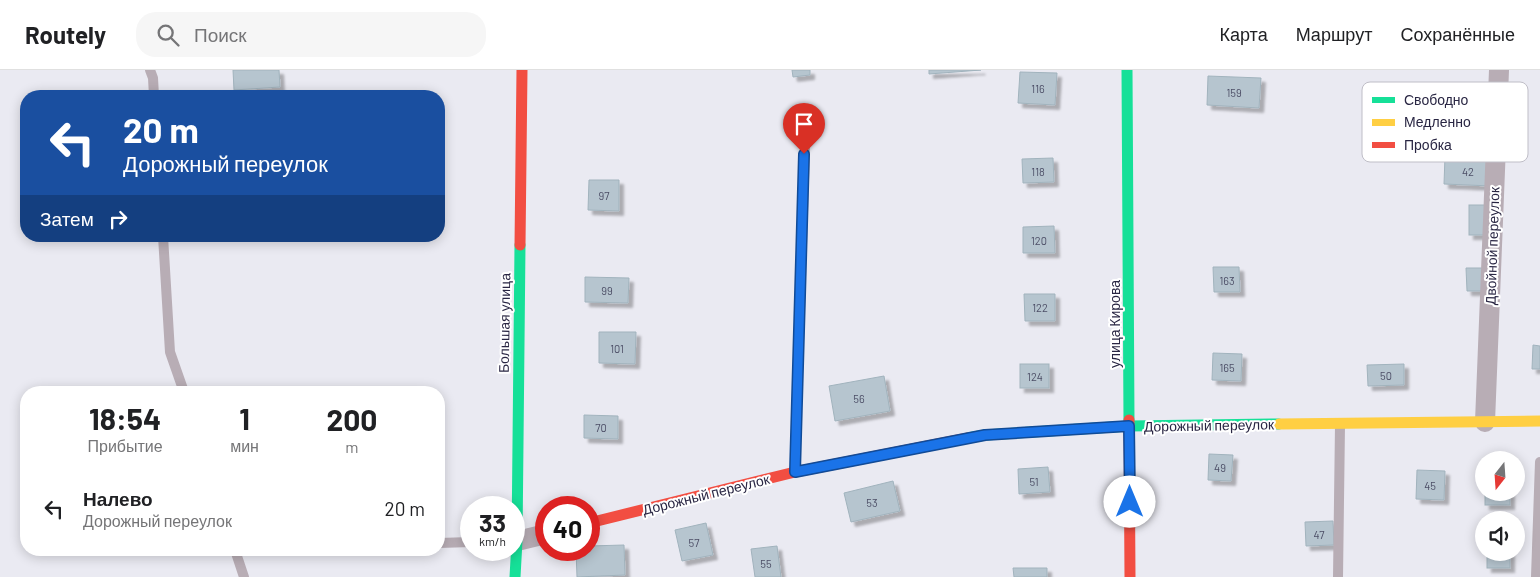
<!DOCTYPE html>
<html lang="ru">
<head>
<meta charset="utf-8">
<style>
	body { margin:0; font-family:Barlow,sans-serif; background:#f6f6f6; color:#202124; height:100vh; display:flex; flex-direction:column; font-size:19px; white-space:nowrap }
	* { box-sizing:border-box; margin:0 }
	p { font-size:16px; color:#757577 }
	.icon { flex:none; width:28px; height:28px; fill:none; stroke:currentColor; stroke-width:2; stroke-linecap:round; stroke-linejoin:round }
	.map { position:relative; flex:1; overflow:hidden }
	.details { position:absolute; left:20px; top:316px; width:425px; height:170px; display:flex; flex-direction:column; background:#fff; border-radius:20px; box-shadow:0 2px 12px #0003 }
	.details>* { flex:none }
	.hud { position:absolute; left:20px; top:20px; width:425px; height:152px; border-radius:20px; box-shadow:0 2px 12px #0003; background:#1a4fa0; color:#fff; overflow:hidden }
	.needle { width:32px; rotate:197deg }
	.tools { position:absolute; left:1475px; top:381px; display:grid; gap:10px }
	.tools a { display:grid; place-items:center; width:50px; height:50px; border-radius:50%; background:#fff; box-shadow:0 2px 12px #0003; font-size:25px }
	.speed { position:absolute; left:460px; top:426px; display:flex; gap:10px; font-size:25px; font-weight:700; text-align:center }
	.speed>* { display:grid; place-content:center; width:65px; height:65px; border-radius:50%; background:#fff; box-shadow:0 2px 12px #0003; line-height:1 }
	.speed small { font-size:12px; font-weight:400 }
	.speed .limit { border:8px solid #d22; background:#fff; color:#111 }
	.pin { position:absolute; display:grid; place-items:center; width:42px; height:42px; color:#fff; margin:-51px -21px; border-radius:50% 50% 50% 0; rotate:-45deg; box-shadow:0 0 5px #0007 }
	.pin .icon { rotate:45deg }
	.me { position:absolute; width:55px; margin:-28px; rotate:0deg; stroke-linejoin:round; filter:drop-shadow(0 0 4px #0008) }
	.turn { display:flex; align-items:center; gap:18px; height:105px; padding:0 20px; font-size:22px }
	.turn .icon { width:65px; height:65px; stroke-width:2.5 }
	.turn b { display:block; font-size:35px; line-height:42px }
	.then { display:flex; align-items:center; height:48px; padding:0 20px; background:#0003; gap:10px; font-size:19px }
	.eta { display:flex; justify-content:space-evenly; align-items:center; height:85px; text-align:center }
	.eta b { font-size:30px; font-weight:700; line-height:35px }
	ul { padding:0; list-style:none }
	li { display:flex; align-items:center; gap:15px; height:75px; padding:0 20px }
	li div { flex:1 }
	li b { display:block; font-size:19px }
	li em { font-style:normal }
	header { display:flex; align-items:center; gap:30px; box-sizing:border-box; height:70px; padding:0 25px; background:#fff; border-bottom:1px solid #e0e0e0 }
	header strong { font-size:24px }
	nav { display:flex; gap:28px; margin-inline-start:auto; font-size:18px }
	.search { width:350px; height:45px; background:#f6f6f6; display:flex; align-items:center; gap:12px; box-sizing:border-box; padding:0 18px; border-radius:20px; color:#757577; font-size:19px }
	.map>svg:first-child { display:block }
	.building { fill:#b6c5cf; stroke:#a1b3bd; filter:url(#shadow) }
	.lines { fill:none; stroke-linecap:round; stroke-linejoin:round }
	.lane { stroke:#b8adb5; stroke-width:10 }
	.street { stroke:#b8adb5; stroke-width:20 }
	.fast { stroke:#16e098; stroke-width:11 }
	.slow { stroke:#ffcf43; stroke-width:11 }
	.jam { stroke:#f24e42; stroke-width:11 }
	.route-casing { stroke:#114b97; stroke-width:12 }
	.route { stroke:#1a73e8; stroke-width:9 }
	.labels { text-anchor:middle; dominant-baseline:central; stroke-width:4; stroke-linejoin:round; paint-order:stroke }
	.number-label { font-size:11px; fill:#4c4e66 }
	.street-label { font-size:14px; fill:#292643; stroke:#fff }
	.key { fill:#fff; stroke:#bfbec7; stroke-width:1 }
	.key-label { font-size:14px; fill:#292643 }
</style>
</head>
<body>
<header>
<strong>Routely</strong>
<div class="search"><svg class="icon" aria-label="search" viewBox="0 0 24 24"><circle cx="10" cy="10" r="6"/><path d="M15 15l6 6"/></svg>Поиск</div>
<nav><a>Карта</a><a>Маршрут</a><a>Сохранённые</a></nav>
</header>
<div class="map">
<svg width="1540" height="507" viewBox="0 0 1540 507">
	<defs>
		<filter id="shadow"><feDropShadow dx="4.5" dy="4.5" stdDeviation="1" flood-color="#0004"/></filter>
	</defs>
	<rect width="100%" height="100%" fill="#eaeaf2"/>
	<!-- building -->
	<g class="building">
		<path d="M 233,0 L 279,0 L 280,17 L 234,20 Z"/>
		<path d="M 792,0 L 810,0 L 810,5 L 793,7 Z"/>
		<path d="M 929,0 L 981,0 L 929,4 Z"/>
		<path d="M 1020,2 L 1057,3 L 1055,35 L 1018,33 Z"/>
		<path d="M 1208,6 L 1261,8 L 1259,38 L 1207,35 Z"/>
		<path d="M 1445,86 L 1492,88 L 1491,116 L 1444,114 Z"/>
		<path d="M 1053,88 L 1054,112 L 1023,113 L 1022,89 Z"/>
		<path d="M 589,110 L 619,110 L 619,141 L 588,140 Z"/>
		<rect x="1469" y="135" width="26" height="30"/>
		<path d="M 1054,156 L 1055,183 L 1023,183 L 1023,157 Z"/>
		<path d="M 1213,197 L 1239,197 L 1240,222 L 1214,222 Z"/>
		<path d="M 1466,198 L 1492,198 L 1492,221 L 1467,221 Z"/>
		<path d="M 585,207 L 629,208 L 628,233 L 585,232 Z"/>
		<path d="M 1024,224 L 1055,224 L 1055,251 L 1025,251 Z"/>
		<path d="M 599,262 L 636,262 L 635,294 L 599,293 Z"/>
		<path d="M 1533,275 L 1540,276 L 1540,299 L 1532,299 Z"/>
		<path d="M 1213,283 L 1242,284 L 1241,311 L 1212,310 Z"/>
		<rect x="1020" y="294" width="29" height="24"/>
		<path d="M 1404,294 L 1404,315 L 1368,316 L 1367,295 Z"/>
		<path d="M 884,306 L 890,341 L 835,351 L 829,316 Z"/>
		<path d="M 584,345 L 618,346 L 618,369 L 584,368 Z"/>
		<path d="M 1209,384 L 1233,385 L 1231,411 L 1208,410 Z"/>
		<path d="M 1048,397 L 1050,422 L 1019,424 L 1018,399 Z"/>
		<path d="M 1417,400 L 1445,401 L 1444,430 L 1416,429 Z"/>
		<path d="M 893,411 L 900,441 L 851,452 L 844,423 Z"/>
		<rect x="1485" y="422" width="25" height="13"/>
		<path d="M 1333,451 L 1334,475 L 1306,476 L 1305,452 Z"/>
		<path d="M 706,453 L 713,485 L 682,491 L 675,460 Z"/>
		<path d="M 624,475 L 625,505 L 577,507 L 576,480 L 589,480 L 589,476 Z"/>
		<path d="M 777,476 L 781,507 L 755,507 L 751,479 Z"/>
		<rect x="1487" y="482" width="23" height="16"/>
		<path d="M 1013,498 L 1047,498 L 1047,507 L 1014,507 Z"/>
	</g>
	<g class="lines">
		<!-- lane -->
		<g class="lane">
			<path d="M 150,0 L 153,8 L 154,26"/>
			<path d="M 163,166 L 170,282 L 184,322"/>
			<path d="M 795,401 L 806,45"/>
			<path d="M 439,473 L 471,472"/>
			<path d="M 235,480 L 244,507"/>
			<path d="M 1338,507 L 1340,355"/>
			<path d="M 1536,507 L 1540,392"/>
		</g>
		<!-- street -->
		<g class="street">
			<path d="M 1485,352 L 1499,0"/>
			<path d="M 517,471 L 546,464"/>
		</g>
		<!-- fast -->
		<g class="fast">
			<path d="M 1127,0 L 1129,350"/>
			<path d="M 968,368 L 985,365 L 1129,356 L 1279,354"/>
			<path d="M 515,507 L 517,471 L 520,175"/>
		</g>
		<!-- slow -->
		<path class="slow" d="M 1279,354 L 1540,351"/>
		<!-- jam -->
		<g class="jam">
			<path d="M 520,175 L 522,0"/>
			<path d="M 1129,350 L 1130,507"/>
			<path d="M 589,453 L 795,402 L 968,368"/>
		</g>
	</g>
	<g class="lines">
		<!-- route casing -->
		<g class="route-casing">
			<path id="route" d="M 804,84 L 795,402 L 985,365 L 1129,356 L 1130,432"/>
		</g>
		<!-- route -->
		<use href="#route" class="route"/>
	</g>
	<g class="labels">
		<!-- number labels -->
		<g class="number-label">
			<text x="1038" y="18">116</text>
			<text x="1234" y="22">159</text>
			<text x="1038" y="101">118</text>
			<text x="1468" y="101">42</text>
			<text x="604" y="125">97</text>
			<text x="1039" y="170">120</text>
			<text x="1227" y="210">163</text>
			<text x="607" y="220">99</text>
			<text x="1040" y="237">122</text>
			<text x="617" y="278">101</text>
			<text x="1227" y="297">165</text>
			<text x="1386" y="305">50</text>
			<text x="1035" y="306">124</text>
			<text x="859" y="328">56</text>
			<text x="601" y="357">70</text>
			<text x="1220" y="397">49</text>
			<text x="1034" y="411">51</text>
			<text x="1430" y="415">45</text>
			<text x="872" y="432">53</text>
			<text x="1319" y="464">47</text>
			<text x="694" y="472">57</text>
			<text x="766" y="493">55</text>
		</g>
		<!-- street labels -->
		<g class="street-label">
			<text transform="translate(1492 176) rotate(-88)">Двойной переулок</text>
			<text transform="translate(504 253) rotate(-89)">Большая улица</text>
			<text transform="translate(1114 254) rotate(-90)">улица Кирова</text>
			<text transform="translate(1209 355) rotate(-1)">Дорожный переулок</text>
			<text transform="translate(706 424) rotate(-14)">Дорожный переулок</text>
		</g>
	</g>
	<!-- legend -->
	<rect x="1362" y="12" width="166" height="80" rx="8" class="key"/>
	<rect x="1372" y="27" width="23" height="6" fill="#16e098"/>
	<rect x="1372" y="49" width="23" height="7" fill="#ffcf43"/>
	<rect x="1372" y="72" width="23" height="6" fill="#f24e42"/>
	<g class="key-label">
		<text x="1404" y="35">Свободно</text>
		<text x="1404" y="57">Медленно</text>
		<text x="1404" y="80">Пробка</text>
	</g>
</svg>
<div class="tools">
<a><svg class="needle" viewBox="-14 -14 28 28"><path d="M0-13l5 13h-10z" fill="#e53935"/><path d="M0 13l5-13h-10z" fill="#757577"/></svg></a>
<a><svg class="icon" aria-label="sound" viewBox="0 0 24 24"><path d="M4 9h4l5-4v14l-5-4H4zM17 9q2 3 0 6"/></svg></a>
</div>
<div class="speed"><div>33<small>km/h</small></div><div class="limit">40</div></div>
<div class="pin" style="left:804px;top:84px;background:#d93025"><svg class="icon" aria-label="arrive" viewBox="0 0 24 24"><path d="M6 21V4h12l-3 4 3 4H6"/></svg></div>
<svg class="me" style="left:1130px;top:432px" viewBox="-20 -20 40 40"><circle r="19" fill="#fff"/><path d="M0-13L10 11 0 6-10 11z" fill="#1a73e8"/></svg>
<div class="hud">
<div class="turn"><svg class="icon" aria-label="left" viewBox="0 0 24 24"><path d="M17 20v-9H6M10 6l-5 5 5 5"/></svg><div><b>20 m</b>Дорожный переулок</div></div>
<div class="then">Затем<svg class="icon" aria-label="right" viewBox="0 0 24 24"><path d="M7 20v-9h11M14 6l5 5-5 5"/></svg></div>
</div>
<section class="details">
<div class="eta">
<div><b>18:54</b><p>Прибытие</p></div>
<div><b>1</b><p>мин</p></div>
<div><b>200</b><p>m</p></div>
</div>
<ul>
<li><svg class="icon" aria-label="left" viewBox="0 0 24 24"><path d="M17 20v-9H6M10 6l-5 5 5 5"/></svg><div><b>Налево</b><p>Дорожный переулок</p></div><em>20 m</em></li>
</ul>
</section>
</div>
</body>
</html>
